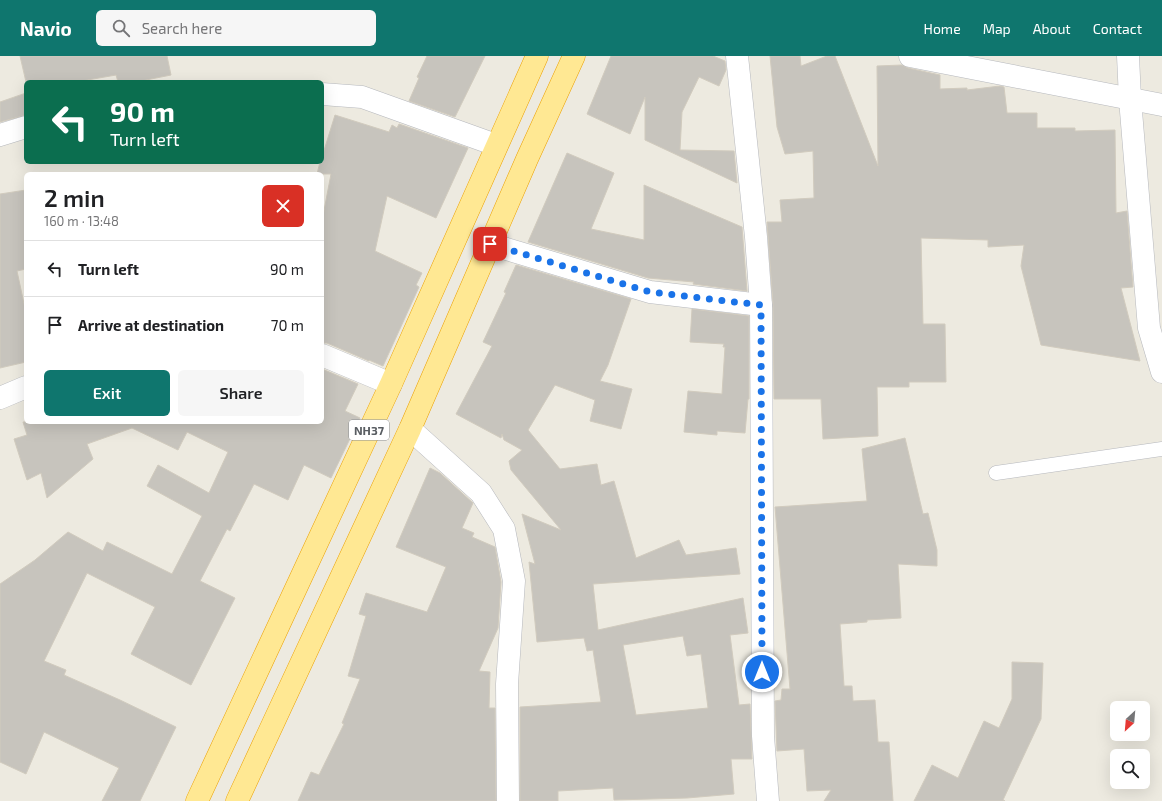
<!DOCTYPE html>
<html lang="en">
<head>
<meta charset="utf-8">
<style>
	body { margin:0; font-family:"Exo 2",sans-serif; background:#f6f6f6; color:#202124; height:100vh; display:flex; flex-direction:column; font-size:15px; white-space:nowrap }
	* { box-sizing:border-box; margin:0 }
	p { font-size:13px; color:#757577 }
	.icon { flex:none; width:22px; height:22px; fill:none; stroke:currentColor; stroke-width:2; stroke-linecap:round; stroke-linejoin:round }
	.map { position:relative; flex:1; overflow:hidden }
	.drawer { position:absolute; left:24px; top:116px; width:300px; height:252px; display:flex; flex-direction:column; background:#fff; border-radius:6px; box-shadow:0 4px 16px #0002 }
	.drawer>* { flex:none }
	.banner { position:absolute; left:24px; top:24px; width:300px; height:84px; border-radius:6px; box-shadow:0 4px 16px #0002; background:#0b6e4f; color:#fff; overflow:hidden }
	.needle { width:26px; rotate:206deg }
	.fabs { position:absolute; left:1110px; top:645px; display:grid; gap:8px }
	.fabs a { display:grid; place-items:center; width:40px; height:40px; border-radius:6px; background:#fff; box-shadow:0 4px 16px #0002; font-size:20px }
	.pin { position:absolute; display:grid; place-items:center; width:34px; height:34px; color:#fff; margin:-17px; border-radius:8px; box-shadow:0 2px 6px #0006 }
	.me { position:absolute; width:44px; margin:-22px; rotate:0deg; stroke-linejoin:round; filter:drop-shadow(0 0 3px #0008) }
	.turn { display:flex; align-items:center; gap:14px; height:84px; padding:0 20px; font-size:18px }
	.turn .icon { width:52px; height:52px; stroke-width:2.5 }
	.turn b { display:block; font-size:28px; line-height:34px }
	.round { display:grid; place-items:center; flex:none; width:42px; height:42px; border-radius:6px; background:#f6f6f6 }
	.headline { display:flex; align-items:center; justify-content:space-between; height:68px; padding:0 20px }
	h1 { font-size:24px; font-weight:600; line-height:30px }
	.button { display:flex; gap:8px; margin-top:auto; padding:8px 20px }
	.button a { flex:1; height:46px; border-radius:6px; background:#0f766e; color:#fff; font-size:16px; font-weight:600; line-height:46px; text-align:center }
	.button a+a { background:#f6f6f6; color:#202124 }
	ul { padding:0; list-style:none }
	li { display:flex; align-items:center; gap:12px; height:56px; padding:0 20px; border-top:1px solid #e0e0e0 }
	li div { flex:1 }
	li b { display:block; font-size:15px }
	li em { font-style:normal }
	header { display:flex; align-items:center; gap:24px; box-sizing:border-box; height:56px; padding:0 20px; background:#0f766e; color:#fff }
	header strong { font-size:19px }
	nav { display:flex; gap:22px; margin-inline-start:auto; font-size:14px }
	.search { width:280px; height:36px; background:#f6f6f6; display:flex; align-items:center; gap:10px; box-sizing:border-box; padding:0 14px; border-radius:6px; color:#757577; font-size:15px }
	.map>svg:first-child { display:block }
	.building { fill:#c7c4bd; stroke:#d1cbbe; fill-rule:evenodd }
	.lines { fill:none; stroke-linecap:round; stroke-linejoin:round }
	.service-casing { stroke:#b6b8bd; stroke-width:15 }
	.minor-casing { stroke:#b6b8bd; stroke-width:23 }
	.trunk-casing { stroke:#eca100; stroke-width:23 }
	.service { stroke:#fff; stroke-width:14 }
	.minor { stroke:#fff; stroke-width:22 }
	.trunk { stroke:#ffe893; stroke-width:22 }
	.route { stroke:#1a73e8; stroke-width:7; stroke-dasharray:0 12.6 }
	.labels { text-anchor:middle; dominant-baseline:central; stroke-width:3.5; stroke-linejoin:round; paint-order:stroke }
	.shield { fill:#fff; stroke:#8b8e91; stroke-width:1 }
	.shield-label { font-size:12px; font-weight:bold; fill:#595d62 }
</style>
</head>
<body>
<header>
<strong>Navio</strong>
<div class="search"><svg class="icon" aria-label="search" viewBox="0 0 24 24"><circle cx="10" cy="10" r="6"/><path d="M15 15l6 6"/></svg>Search here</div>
<nav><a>Home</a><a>Map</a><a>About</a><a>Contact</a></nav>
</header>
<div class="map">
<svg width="1162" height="745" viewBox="0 0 1162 745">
	<rect width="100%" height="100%" fill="#edeae0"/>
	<!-- building -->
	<g class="building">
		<path d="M 20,0 L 167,0 L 171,19 L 136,26 L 118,26 L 116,19 L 76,26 L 26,26 Z"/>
		<path d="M 427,0 L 485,0 L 455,61 L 409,45 L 419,22 L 417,21 Z"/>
		<path d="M 611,0 L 713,0 L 725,5 L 726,14 L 719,30 L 699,21 L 682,56 L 680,94 L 734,95 L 737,127 L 645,84 L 645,41 L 630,78 L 587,58 Z"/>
		<path d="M 770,0 L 800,0 L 801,10 L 827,0 L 835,0 L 878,110 L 877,10 L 902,9 L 908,12 L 940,19 L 940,33 L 967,32 L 967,34 L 1000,30 L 1004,31 L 1007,57 L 1037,57 L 1037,72 L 1075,72 L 1075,75 L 1115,74 L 1116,157 L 1127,155 L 1133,231 L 1121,232 L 1140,305 L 1041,289 L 1021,210 L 1024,189 L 988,191 L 988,184 L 921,182 L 923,268 L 945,268 L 946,326 L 909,326 L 909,331 L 877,331 L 878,380 L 823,383 L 821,343 L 774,343 L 773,248 L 767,166 L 782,166 L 780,144 L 814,142 L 813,95 L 785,98 L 777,71 Z"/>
		<path d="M 26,37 L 26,59 L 0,66 L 0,46 Z"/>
		<path d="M 335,59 L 389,76 L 392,69 L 397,72 L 399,68 L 468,92 L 436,162 L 387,140 L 375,195 L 422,217 L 416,229 L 419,231 L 383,310 L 369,304 L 369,305 L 327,287 L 322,287 L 322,165 L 331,118 L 317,118 L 320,106 L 322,106 L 322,101 Z"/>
		<path d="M 567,97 L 614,117 L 591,173 L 644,184 L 644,129 L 742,171 L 747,235 L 693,228 L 694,226 L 648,222 L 528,186 Z"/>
		<path d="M 26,134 L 26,213 L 17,215 L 26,257 L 26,306 L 0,312 L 0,138 Z"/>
		<path d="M 516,209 L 631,243 L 608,309 L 600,325 L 632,333 L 621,373 L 590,365 L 595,344 L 555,329 L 528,374 L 560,413 L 597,408 L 601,429 L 614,425 L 636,502 L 679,484 L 686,499 L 736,492 L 740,518 L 593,528 L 598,574 L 743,542 L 748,577 L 730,579 L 739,649 L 750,648 L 752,703 L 731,703 L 734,738 L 687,742 L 614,744 L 613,732 L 558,735 L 558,745 L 520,745 L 520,651 L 601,646 L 593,594 L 587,595 L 584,582 L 537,586 L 529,506 L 535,508 L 522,458 L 561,474 L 511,414 L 509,405 L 522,394 L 504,384 L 502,378 L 501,382 L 456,358 L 492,290 L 483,286 L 506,237 L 504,236 ZM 683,580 L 687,600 L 701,598 L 708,652 L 636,659 L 623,589 Z"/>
		<path d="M 692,253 L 749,260 L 749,343 L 748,343 L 745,377 L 717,375 L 717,379 L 684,376 L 688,335 L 722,338 L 725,291 L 723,291 L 724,288 L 690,286 Z"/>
		<path d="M 322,313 L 358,328 L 345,355 L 360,362 L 331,422 L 304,409 L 288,444 L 254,428 L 230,475 L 227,473 L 200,525 L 235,542 L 191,629 L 131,598 L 155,551 L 87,517 L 44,605 L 66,614 L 64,619 L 120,644 L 176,671 L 140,745 L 102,745 L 119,712 L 44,676 L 26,718 L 0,706 L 0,528 L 35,504 L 68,476 L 103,495 L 107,486 L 172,518 L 202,460 L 147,430 L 158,409 L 209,437 L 228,396 L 187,376 L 178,394 L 132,372 L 87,388 L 93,403 L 47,442 L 41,417 L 27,424 L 14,383 L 27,379 L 23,366 L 322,366 Z"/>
		<path d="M 905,382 L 923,458 L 928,457 L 937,494 L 937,510 L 898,508 L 901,562 L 867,564 L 867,566 L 840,568 L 844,630 L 852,630 L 853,645 L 875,644 L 878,686 L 889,686 L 893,745 L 824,745 L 831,734 L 807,735 L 804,693 L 777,695 L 775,645 L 781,644 L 782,633 L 790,633 L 775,451 L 867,445 L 862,393 Z"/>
		<path d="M 430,412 L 440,417 L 473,447 L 462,472 L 474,477 L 472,481 L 495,491 L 501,526 L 498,572 L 479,615 L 490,616 L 489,652 L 495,652 L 496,745 L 298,745 L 311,716 L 319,719 L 344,668 L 342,667 L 360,623 L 348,620 L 366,560 L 359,558 L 366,537 L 427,556 L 446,511 L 396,491 Z"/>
		<path d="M 1012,606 L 1043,607 L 1041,663 L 1003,744 L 1005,745 L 914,745 L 932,709 L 958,722 L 984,665 L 999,672 L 1012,643 Z"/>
	</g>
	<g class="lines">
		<!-- service casing -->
		<g class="service-casing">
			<path id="service" d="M 996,417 L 1162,393"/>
		</g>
		<!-- minor casing -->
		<g class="minor-casing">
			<g id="minor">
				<path d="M 737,0 L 756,181 L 761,249 L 763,680 L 768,745"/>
				<path d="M 910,0 L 1162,49"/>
				<path d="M 1128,0 L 1130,43 L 1149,272 L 1162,316"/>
				<path d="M 322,38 L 362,41 L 496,89"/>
				<path d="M 0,79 L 26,71"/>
				<path d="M 490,188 L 650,236 L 761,249"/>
				<path d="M 322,299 L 391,328"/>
				<path d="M 0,342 L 26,331"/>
				<path d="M 410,373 L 481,437 L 504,473 L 514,525 L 507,628 L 508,745"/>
			</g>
		</g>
		<!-- trunk casing -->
		<g class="trunk-casing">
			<g id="trunk">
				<path d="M 197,745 L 391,328 L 537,0"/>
				<path d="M 237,745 L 410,373 L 527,103 L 574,0"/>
			</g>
		</g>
		<!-- service -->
		<use href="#service" class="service"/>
		<!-- minor -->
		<use href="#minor" class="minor"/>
		<!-- trunk -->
		<use href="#trunk" class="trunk"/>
	</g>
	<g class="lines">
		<!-- route -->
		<path class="route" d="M 490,188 L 650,236 L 761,249 L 762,616"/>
	</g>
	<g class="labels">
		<!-- shield labels -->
		<rect class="shield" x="349" y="364" width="40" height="20" rx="3"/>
		<g class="shield-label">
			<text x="369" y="374">NH37</text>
		</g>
	</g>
</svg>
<div class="fabs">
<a><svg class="needle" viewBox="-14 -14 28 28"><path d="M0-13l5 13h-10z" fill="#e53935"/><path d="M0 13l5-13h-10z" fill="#757577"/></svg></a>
<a><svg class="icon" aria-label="search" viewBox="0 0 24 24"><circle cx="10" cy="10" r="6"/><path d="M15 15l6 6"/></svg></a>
</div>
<div class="pin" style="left:490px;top:188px;background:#d93025"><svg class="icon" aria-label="arrive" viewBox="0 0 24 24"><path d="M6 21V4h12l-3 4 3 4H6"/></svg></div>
<svg class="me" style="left:762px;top:616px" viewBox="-20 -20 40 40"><circle r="17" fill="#1a73e8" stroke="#fff" stroke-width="3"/><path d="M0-11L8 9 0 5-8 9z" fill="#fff"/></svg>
<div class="banner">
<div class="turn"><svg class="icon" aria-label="left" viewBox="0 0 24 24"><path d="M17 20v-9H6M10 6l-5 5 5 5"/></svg><div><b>90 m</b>Turn left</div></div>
</div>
<section class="drawer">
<div class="headline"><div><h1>2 min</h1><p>160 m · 13:48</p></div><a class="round" style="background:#d93025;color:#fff"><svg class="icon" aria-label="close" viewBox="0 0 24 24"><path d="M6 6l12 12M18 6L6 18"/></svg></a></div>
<ul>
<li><svg class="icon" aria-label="left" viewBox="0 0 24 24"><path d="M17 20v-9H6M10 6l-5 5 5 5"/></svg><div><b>Turn left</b></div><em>90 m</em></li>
<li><svg class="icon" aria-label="arrive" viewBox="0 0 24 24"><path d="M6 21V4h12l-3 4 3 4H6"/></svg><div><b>Arrive at destination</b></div><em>70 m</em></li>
</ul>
<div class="button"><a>Exit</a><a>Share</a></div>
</section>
</div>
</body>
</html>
